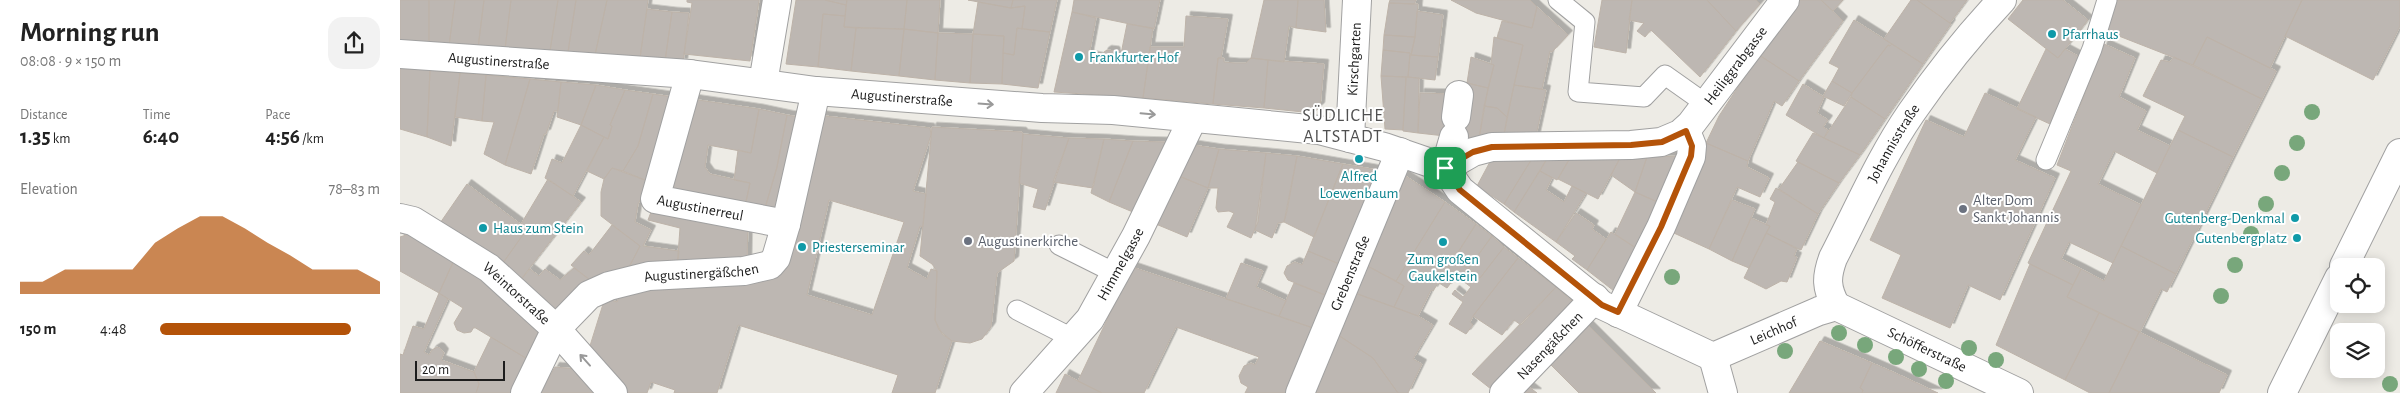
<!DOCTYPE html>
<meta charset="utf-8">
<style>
body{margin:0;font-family:"Alegreya Sans",sans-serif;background:#f2f2f2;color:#222;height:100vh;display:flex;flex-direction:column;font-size:19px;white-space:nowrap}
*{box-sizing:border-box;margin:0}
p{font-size:16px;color:#767676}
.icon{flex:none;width:28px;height:28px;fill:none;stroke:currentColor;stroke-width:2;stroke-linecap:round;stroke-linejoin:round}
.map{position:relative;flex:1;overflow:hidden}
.side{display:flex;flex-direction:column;background:#fff;width:400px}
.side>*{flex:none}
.controls{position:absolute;left:1930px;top:258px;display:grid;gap:10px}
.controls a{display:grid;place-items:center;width:55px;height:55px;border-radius:10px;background:#fff;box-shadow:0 2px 12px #0003;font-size:25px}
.scale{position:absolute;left:15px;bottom:12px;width:90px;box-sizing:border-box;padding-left:5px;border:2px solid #1d1d1d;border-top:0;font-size:14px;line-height:18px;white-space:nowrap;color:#1d1d1d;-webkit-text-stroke:4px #fff;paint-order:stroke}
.pin{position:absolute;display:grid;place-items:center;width:42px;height:42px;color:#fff;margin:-21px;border-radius:10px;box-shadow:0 2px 8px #0006}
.round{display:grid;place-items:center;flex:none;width:52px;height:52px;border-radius:15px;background:#f2f2f2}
.headline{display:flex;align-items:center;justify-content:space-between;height:85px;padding:0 20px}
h1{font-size:28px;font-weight:700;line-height:38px}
.stats{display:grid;grid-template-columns:repeat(3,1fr);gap:8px;height:85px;padding:5px 20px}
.stats div{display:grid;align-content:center}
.stats b{font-size:21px;font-weight:700}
.stats small{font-size:14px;font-weight:400}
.stats p{font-size:14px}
.chart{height:140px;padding:10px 20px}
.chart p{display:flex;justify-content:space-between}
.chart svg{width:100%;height:90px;margin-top:5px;fill:#b45309;opacity:.7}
ul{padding:0 20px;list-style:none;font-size:16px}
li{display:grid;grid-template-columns:80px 60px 1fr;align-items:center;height:38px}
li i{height:12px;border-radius:6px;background:#b45309}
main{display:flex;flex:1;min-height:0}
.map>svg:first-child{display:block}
.building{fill:#bdb7b2;stroke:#bdb3a9;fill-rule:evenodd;filter:url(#shadow)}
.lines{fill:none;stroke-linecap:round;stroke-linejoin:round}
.lane-casing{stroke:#a1a1a1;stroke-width:21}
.street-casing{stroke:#a1a1a1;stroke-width:30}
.lane{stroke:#fff;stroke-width:19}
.street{stroke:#fff;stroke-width:28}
.tree{fill:#78a77b}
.oneway{stroke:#999}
.route-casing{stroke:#fff;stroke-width:10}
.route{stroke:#b45309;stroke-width:6}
.culture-dot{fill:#0f9aa8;stroke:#fff;stroke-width:2}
.worship-dot{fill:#6b7280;stroke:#fff;stroke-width:2}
.labels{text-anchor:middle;stroke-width:4;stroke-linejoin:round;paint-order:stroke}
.culture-label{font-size:15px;fill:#0d838f;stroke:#fff;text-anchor:start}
.street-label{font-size:15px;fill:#1d1d1d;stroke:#fff}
.worship-label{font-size:15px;fill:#5b616d;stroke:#fff;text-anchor:start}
.quarter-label{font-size:18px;letter-spacing:1px;fill:#505050;stroke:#fff}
</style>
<main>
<section class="side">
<div class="headline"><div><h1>Morning run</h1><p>08:08 · 9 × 150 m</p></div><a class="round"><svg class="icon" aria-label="share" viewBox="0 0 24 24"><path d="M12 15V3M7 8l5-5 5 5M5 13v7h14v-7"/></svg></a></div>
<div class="stats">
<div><p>Distance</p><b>1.35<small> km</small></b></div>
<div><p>Time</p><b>6:40</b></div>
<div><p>Pace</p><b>4:56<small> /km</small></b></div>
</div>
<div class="chart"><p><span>Elevation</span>78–83 m</p>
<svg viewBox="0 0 160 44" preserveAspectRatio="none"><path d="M0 44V38L10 38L20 32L30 32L40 32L50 32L60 19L70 12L80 6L90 6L100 12L110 19L120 25L130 32L140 32L150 32L160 38V44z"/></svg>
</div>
<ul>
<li><b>150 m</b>4:48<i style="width:87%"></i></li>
</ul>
</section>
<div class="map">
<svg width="2000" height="393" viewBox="0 0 2000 393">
<defs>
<filter id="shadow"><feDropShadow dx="4.5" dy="-4.5" stdDeviation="0" flood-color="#0004"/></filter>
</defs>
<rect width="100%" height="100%" fill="#edebe5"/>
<path class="building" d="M 0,0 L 29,0 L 29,45 L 0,45 Z
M 29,0 L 55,0 L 49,46 L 29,45 Z
M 55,0 L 84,0 L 78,48 L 49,46 Z
M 84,0 L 111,0 L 105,49 L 78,48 Z
M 111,0 L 158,0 L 150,51 L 105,49 Z
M 158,0 L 176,0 L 168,52 L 150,51 Z
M 176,0 L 207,0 L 195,55 L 168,52 Z
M 207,0 L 248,0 L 240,58 L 195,55 Z
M 287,0 L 359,0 L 350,61 L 284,54 L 292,3 L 287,2 Z
M 396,0 L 425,0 L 446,5 L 445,16 L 423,14 L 418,67 L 386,64 Z
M 425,0 L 447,0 L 446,5 Z
M 447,0 L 507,0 L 504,29 L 444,27 Z
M 507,0 L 540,0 L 538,33 L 504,29 Z
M 568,0 L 613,0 L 611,8 Z
M 613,0 L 657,0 L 650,32 L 622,29 L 625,6 L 611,8 Z
M 674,0 L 760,0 L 754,29 L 672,12 Z
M 864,0 L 898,0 L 896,28 L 889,26 L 884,62 L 851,58 Z
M 898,0 L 924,0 L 926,32 L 896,28 Z
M 990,0 L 1016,0 L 1014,4 L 989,3 Z
M 1051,0 L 1130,0 L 1137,7 L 1132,28 L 1076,13 Z
M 1202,0 L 1232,0 L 1226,53 L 1194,47 Z
M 1232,0 L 1307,0 L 1336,31 L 1300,77 L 1251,30 L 1245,37 L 1237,31 L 1244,23 L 1229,20 Z
M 1307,0 L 1356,0 L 1360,4 L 1336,31 Z
M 1399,0 L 1421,0 L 1443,21 L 1399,81 L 1359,55 Z
M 1421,0 L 1443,0 L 1433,11 Z
M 1511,0 L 1517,0 L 1551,24 L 1523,64 L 1484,39 Z
M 1517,0 L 1567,0 L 1550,23 Z
M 1623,0 L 1663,0 L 1688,20 L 1658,58 L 1608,19 Z
M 1715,0 L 1902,0 L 1870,68 L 1807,37 L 1793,65 L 1706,31 Z
M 1902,0 L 2000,0 L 2000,26 L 1973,80 L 1885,36 Z
M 578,2 L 611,8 L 625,6 L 622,29 L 617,28 L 614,55 L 603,53 L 604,36 L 573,34 Z
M 989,3 L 1018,4 L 1015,37 L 984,35 Z
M 1137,7 L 1168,35 L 1152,52 L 1150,51 L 1142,89 L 1114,85 L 1123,45 L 1097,38 L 1102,21 L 1132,28 Z
M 247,9 L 272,12 L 265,61 L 240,58 Z
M 1017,11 L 1043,15 L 1038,57 L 1011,55 L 1015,37 Z
M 272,12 L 289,13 L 283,63 L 265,61 Z
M 672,12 L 696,18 L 689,55 L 702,58 L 704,52 L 707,50 L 715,51 L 717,58 L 720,59 L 727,24 L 753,28 L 743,98 L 654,92 Z
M 423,14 L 445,16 L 444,27 L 456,28 L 451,71 L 418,67 Z
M 786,16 L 828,19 L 821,58 L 818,58 L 813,104 L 743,98 L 750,47 L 784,47 Z
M 1454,20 L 1492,44 L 1490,46 L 1488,45 L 1452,93 L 1432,81 L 1439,68 L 1429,63 Z
M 456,28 L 504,29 L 499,76 L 451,71 Z
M 617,28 L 650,32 L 638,88 L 602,84 L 603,53 L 614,55 Z
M 504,29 L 538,33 L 535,80 L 499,76 Z
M 538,33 L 573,34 L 570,83 L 535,80 Z
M 573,34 L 604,36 L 602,84 L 570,83 Z
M 984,35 L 1015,37 L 1011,55 L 1010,53 L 983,50 Z
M 1094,37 L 1123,45 L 1107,117 L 1097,108 L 1084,106 L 1094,65 L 1091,64 Z
M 1807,37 L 1876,71 L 1862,99 L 1793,65 Z
M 1492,44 L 1523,64 L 1485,119 L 1451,97 L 1452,93 L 1488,45 L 1490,46 Z
M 1704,44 L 1735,58 L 1719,97 L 1746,111 L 1737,130 L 1770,146 L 1757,173 L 1714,151 L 1698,184 L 1741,205 L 1713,263 L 1669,242 L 1661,259 L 1681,269 L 1673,285 L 1628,263 L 1671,171 L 1657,165 Z
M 1646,49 L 1658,58 L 1665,49 L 1680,57 L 1650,124 L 1617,109 Z
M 983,50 L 1010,53 L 1008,77 L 981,76 Z
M 1010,55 L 1038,57 L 1035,80 L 1008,77 Z
M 1359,55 L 1399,81 L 1382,106 L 1374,101 L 1348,161 L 1306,143 L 1319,116 Z
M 1071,57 L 1094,65 L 1088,88 L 1067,83 Z
M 1774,57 L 1862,99 L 1833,157 L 1778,130 L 1785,116 L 1743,96 L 1761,60 L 1770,62 Z
M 818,58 L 824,58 L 824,62 L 835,63 L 846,63 L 851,58 L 868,60 L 864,108 L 813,104 Z
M 868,60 L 924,64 L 920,107 L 913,113 L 864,108 Z
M 0,67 L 30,70 L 27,137 L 0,129 Z
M 30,70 L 60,73 L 51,146 L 27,137 Z
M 60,73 L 86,75 L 82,121 L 55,117 Z
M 86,75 L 130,79 L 105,165 L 84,154 L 94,122 L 82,121 Z
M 981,76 L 1006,77 L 1003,130 L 985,129 Z
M 1006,77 L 1019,78 L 1018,133 L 1003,131 Z
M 130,79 L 161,82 L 158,111 L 154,111 L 146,134 L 144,134 L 131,174 L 105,165 Z
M 1432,81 L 1452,93 L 1444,106 L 1423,96 Z
M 161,82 L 196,85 L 181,125 L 157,117 Z
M 1067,83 L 1088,88 L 1079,139 L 1058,137 Z
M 1403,84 L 1424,97 L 1417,113 L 1428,120 L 1423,127 L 1428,130 L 1424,138 L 1386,115 Z
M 196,85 L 225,90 L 210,125 L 212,126 L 208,139 L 181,125 Z
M 1114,85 L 1146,90 L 1135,140 L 1103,140 Z
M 225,90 L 253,94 L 238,146 L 223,171 L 212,168 L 204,179 L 187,171 L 204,137 L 208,139 L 212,126 L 210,125 Z
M 1020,93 L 1053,94 L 1054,137 L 1018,133 Z
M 1585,93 L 1636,117 L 1615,160 L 1655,178 L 1600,300 L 1568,285 L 1550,328 L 1482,298 L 1501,255 L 1470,240 L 1526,120 L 1564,137 Z
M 253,94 L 280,98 L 250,182 L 223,171 L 238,146 Z
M 1451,97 L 1485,119 L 1460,155 L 1424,138 Z
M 285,98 L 359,109 L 351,153 L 308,145 L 305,167 L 310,174 L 350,183 L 344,211 L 266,194 Z
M 1084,106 L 1097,108 L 1107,117 L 1103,140 L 1079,139 Z
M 359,109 L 387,115 L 377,167 L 363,215 L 344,211 L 350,183 L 334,180 L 338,150 L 351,153 Z
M 387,115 L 404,118 L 381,219 L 363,215 L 377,167 Z
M 416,115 L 530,128 L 531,135 L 513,191 L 526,194 L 523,227 L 520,226 L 507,268 L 527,279 L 531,269 L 537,271 L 535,320 L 542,334 L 552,341 L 535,393 L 492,393 L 498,375 L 338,325 L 317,393 L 274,393 L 275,390 L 251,382 L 247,393 L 221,393 L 189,349 L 204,301 L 206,298 L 217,302 L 220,294 L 234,288 L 379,274 ZM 429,200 L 504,222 L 472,315 L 407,295 Z
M 181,125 L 204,137 L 173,196 L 145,178 L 152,159 L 162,163 Z
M 532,127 L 622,132 L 623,134 L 614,261 L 597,273 L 591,327 L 582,339 L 570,343 L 552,341 L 539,330 L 535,320 L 537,271 L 532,264 L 520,256 Z
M 1778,130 L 1833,157 L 1776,274 L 1721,246 Z
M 1413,133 L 1460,155 L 1439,183 L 1396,161 Z
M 623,134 L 669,138 L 645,210 L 633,207 L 638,189 L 619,183 Z
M 669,138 L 704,139 L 693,188 L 653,182 Z
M 704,139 L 733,141 L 709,202 L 691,193 Z
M 733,141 L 766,142 L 771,148 L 740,215 L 709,202 Z
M 1306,143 L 1348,161 L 1347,167 L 1369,178 L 1360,197 L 1337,187 L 1309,249 L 1265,229 Z
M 786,144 L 819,149 L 808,188 L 774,174 Z
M 819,149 L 866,153 L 858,222 L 851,238 L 827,227 L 834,213 L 829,211 L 818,212 L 816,208 L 818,188 L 808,188 Z
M 866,153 L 897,156 L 887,211 L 884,222 L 878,223 L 872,238 L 855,230 Z
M 897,156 L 943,164 L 914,237 L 884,222 Z
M 1283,156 L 1262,204 L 1235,192 L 1247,157 Z
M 1133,157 L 1148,157 L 1114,212 L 1104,204 Z
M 1133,157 L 1104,204 L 1077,186 L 1092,158 Z
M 1148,157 L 1170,158 L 1157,180 L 1140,171 Z
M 1247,157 L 1235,192 L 1211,175 L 1220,158 Z
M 1170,158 L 1220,158 L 1198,199 L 1158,179 Z
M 1398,162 L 1439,183 L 1418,214 L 1379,189 Z
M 943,164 L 983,171 L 944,266 L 908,251 Z
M 212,168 L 250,182 L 238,204 L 235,222 L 251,230 L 243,246 L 279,251 L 277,268 L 227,271 L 240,246 L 201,216 L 201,192 L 204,179 Z
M 1140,171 L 1152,178 L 1146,190 L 1164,202 L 1172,186 L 1186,193 L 1156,242 L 1114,212 Z
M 774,174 L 808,188 L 787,237 L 751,222 Z
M 1004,175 L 1045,202 L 996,281 L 962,263 Z
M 148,179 L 181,202 L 118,283 L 98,270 L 127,229 L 121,224 Z
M 67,184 L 127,229 L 98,270 L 38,226 Z
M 1376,188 L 1418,214 L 1401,250 L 1366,233 L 1370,226 L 1366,225 L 1375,202 L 1370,199 Z
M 1235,192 L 1262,204 L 1242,252 L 1215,234 Z
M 1332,200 L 1355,209 L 1332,261 L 1309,249 Z
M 1045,202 L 1076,224 L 1033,291 L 1031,290 L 1018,316 L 994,307 L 1004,286 L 996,281 Z
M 254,204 L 348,221 L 347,264 L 277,268 L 280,228 L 248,220 Z
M 1176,213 L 1194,225 L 1192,229 L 1206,239 L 1187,270 L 1172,259 L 1175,256 L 1156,242 Z
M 1351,218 L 1370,226 L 1349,268 L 1332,261 Z
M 1076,224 L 1092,236 L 1068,269 L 1054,259 Z
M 212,225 L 240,246 L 227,271 L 190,280 L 171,265 L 184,251 L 189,255 Z
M 16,232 L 55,258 L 39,293 L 0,271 L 0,237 Z
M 1211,232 L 1242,252 L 1214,291 L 1187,270 Z
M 1366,233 L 1397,249 L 1394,256 L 1397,257 L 1387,282 L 1381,281 L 1366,289 L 1344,278 Z
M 1092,236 L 1104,247 L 1080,278 L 1068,269 Z
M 1721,246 L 1776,274 L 1767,292 L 1761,289 L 1740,332 L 1667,297 L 1681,269 L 1704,281 Z
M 1104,247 L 1118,258 L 1073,316 L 1070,322 L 1073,325 L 1066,334 L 1049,324 L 1063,302 L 1052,294 L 1055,290 L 1063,297 L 1071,287 L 1056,276 L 1047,288 L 1039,283 L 1054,259 L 1080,278 Z
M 908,251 L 944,266 L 930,297 L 888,280 L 884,273 L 887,266 L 895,262 L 902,265 Z
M 55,258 L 139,325 L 141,330 L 129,360 L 74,327 L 71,332 L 64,333 L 57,330 L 54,323 L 63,308 L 39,293 Z
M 1118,258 L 1156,287 L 1121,325 L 1114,320 L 1102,335 L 1073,316 Z
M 841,263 L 863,271 L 856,287 L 886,301 L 879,316 L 826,299 Z
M 962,263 L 1004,286 L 994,307 L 952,292 Z
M 1630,264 L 1673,285 L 1667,297 L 1699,313 L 1665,380 L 1596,345 Z
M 732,267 L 916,329 L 888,393 L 845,393 L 848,387 L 841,383 L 839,376 L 844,366 L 851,363 L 855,365 L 859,357 L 776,327 L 744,393 L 702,393 L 678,381 Z
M 174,268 L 190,280 L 154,317 L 118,283 L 130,269 L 139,276 L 145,269 L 160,280 Z
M 894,283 L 930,297 L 916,329 L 879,316 Z
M 1156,287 L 1172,301 L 1173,306 L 1096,393 L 1072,374 Z
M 952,292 L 1018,316 L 1033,325 L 1013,359 L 1022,364 L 1008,393 L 998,393 L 973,358 L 935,333 Z
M 39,293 L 48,299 L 24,352 L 29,355 L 32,350 L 37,347 L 40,348 L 44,353 L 41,360 L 74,372 L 79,384 L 76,393 L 0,393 L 0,354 L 3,355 L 13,326 L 24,329 Z
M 1699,313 L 1739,332 L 1709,393 L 1690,393 L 1665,380 Z
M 1185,322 L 1256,393 L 1179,393 L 1147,361 Z
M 1739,332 L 1827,375 L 1819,393 L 1709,393 Z
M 935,333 L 973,358 L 998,393 L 909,393 Z
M 91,337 L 129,360 L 116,393 L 76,393 L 79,384 L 74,372 Z
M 1420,341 L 1472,363 L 1460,388 L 1463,390 L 1462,393 L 1389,393 Z
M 1472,363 L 1493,372 L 1538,393 L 1462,393 L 1463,390 L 1460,388 Z
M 155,367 L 177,369 L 198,393 L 140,393 Z
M 665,374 L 678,381 L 702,393 L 656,393 Z
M 1128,386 L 1137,393 L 1123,393 Z"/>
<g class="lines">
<defs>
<path id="lane" d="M 1158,0 L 1185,22 L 1178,92 L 1244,97 L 1265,75 L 1306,104
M 1646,160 L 1692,49 L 1707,0
M 659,245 L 715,273
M 617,310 L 674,339"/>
<g id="street">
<path id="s1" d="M 0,54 L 290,74 L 416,91 L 642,108 L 713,110 L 919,130 L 984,147 L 1045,168 L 1060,190 L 1202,305 L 1313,357 L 1419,311 L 1436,306"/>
<path id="s2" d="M 290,74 L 255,199 L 386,224"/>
<path d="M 363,83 L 377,0"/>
<path d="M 1056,117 L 1059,95"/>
<path id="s3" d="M 950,138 L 957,0"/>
<path id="s4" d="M 1045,168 L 1073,152 L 1092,147 L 1231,145 L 1261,142 L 1280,134 L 1291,124 L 1385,0"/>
<path d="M 1045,168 L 1054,137"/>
<path id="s5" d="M 0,218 L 13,221 L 89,268 L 156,329 L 213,393"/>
<path d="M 1944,266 L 2000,153"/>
<path id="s6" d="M 1436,306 C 1426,288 1426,277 1433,258 C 1458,210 1480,158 1511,113 C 1538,74 1569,35 1602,0"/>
<path id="s7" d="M 1436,306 L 1619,393"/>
<path d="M 1218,313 L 1261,227 L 1291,157 L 1292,146 L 1286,131"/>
<path d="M 1313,357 L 1323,393"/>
<path id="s8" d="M 125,393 L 156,329 L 189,295 L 209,286 L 249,276 L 344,271 L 370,265 L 376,258 L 386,224 L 416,91"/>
<path id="s9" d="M 624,393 L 690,319 L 736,236 L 793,118"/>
<path id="s10" d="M 900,393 L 1000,152"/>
<path id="s11" d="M 1104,393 L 1195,298"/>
<path d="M 1882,393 L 1939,278"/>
</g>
</defs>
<use href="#lane" class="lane-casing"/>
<use href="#street" class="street-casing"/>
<use href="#lane" class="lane"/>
<use href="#street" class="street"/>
</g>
<g class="tree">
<circle cx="1912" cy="112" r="8"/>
<circle cx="1897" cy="143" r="8"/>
<circle cx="1882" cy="173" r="8"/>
<circle cx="1866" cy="204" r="8"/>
<circle cx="1851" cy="234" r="8"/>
<circle cx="1835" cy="265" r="8"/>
<circle cx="1272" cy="277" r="8"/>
<circle cx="1821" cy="296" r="8"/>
<circle cx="1439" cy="333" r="8"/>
<circle cx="1465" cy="345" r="8"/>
<circle cx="1569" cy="348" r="8"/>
<circle cx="1385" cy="351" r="8"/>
<circle cx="1496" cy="357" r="8"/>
<circle cx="1596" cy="360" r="8"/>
<circle cx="1519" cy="369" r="8"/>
<circle cx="1546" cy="381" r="8"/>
<circle cx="1990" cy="384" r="8"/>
</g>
<defs><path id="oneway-shaft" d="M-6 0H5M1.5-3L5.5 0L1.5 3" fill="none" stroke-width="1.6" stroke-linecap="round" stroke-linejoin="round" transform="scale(1.25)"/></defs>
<g class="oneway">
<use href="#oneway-shaft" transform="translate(586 104) rotate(4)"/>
<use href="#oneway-shaft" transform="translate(748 114) rotate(5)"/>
<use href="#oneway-shaft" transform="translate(185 360) rotate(-132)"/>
</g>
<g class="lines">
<defs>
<path id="route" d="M 1286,131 L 1292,146 L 1291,156 L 1261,227 L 1218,312 L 1202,305 L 1060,190 L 1045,168 L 1073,152 L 1092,147 L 1231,145 L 1262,142 Z"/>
</defs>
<use href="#route" class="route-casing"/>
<use href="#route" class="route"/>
</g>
<g class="culture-dot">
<circle cx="1652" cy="34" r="5"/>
<circle cx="679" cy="57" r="5"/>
<circle cx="959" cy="159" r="5"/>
<circle cx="1895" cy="218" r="5"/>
<circle cx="83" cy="228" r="5"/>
<circle cx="1897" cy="238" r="5"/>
<circle cx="1043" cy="242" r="5"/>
<circle cx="402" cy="247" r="5"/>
</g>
<g class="worship-dot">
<circle cx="1563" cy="209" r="5"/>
<circle cx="568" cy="241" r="5"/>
</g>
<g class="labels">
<g class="culture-label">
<text x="1662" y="39">Pfarrhaus</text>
<text x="689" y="62">Frankfurter Hof</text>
<text x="959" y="181" text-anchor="middle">Alfred<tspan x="959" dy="17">Loewenbaum</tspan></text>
<text x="1885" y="223" text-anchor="end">Gutenberg-Denkmal</text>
<text x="93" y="233">Haus zum Stein</text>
<text x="1887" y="243" text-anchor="end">Gutenbergplatz</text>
<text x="412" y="252">Priesterseminar</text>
<text x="1043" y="264" text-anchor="middle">Zum großen<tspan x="1043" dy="17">Gaukelstein</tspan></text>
</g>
<g class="street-label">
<text dy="5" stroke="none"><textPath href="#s3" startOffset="79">Kirschgarten</textPath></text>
<text dy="5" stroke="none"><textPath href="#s1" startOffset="99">Augustinerstraße</textPath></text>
<text dy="5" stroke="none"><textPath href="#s4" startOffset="330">Heiliggrabgasse</textPath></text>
<text dy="5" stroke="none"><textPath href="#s1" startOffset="504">Augustinerstraße</textPath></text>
<text dy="5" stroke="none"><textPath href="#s6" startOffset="180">Johannisstraße</textPath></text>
<text dy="5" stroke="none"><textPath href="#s2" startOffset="176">Augustinerreul</textPath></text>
<text dy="5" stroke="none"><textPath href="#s9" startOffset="162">Himmelgasse</textPath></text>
<text dy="5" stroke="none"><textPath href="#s8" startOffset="234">Augustinergäßchen</textPath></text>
<text dy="5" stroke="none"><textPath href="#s10" startOffset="130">Grebenstraße</textPath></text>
<text dy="5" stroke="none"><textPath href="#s5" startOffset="140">Weintorstraße</textPath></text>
<text dy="5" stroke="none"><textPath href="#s1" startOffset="1452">Leichhof</textPath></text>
<text dy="5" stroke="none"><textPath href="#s11" startOffset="66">Nasengäßchen</textPath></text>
<text dy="5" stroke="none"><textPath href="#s7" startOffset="101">Schöfferstraße</textPath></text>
</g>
<g class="worship-label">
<text x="1573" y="205">Alter Dom<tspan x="1573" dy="17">Sankt Johannis</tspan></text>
<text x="578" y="246">Augustinerkirche</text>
</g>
<g class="quarter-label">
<text x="943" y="121">SÜDLICHE<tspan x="943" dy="21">ALTSTADT</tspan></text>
</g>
</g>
</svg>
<div class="controls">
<a><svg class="icon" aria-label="locate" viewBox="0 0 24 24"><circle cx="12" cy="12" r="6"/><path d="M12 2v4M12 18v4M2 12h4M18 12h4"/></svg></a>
<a><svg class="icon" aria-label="layers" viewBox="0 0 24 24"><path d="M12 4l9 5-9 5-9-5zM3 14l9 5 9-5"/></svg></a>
</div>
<div class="scale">20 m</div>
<div class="pin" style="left:1045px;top:168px;background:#1e9e55"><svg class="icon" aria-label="arrive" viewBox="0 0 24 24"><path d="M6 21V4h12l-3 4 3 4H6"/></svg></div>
</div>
</main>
